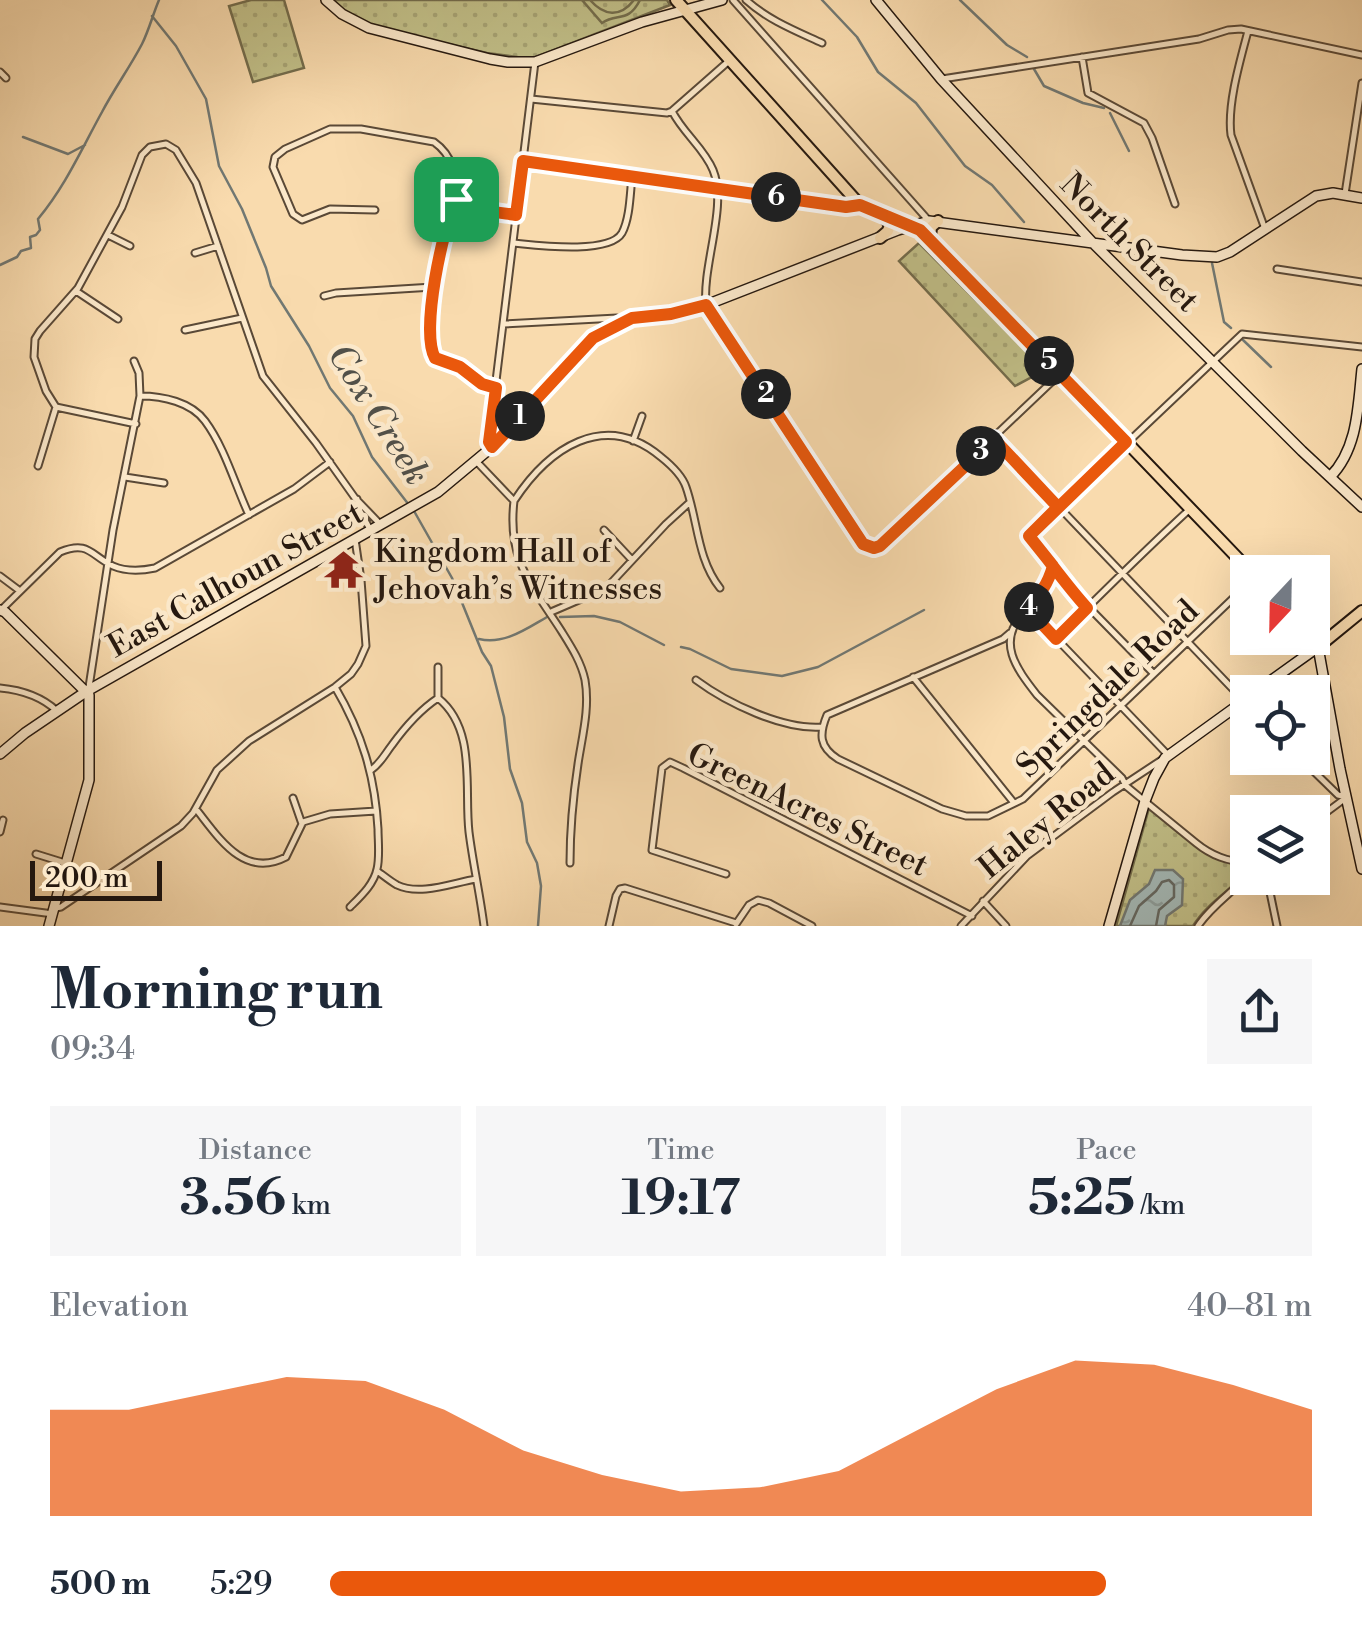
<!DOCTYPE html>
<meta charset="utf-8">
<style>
body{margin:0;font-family:"Libre Bodoni",serif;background:#f6f6f7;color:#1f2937;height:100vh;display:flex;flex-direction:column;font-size:38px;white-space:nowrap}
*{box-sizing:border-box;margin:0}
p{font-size:32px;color:#747a83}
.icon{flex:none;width:55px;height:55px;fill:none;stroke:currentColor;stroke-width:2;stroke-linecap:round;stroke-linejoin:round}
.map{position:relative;height:926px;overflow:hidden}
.drawer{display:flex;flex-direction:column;background:#fff;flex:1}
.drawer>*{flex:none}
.needle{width:65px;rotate:202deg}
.controls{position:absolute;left:1230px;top:555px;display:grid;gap:20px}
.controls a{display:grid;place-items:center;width:100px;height:100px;border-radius:0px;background:#fff;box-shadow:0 10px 40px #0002;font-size:50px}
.scale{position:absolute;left:30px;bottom:25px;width:132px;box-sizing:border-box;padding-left:10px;border:5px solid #25180f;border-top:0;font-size:28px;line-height:35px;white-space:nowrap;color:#25180f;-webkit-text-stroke:8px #fbe8ca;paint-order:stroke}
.pin{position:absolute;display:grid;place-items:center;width:85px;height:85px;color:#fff;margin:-42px;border-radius:20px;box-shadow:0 5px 15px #0006}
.km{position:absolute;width:50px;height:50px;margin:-25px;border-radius:50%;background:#222;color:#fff;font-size:28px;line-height:50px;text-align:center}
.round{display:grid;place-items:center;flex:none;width:105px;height:105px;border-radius:0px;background:#f6f6f7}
.headline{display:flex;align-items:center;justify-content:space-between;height:170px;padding:0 50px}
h1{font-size:55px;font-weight:800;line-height:75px}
.figures{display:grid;grid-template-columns:repeat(3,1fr);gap:15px;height:170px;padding:10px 50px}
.figures div{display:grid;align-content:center;border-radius:0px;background:#f6f6f7;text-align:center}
.figures b{font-size:50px;font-weight:800}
.figures small{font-size:28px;font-weight:400}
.figures p{font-size:28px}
.chart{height:280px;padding:20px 50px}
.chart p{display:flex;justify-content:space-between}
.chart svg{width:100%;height:180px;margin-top:10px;fill:#ea580c;opacity:.7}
ul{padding:0 50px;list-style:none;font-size:32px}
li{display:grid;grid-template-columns:160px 120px 1fr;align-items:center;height:75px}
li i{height:25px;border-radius:12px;background:#ea580c}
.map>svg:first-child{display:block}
.park{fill:url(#park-dots);stroke:#736c4c;stroke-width:2.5}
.pitch{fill:#c1bf88;stroke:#736c4c;stroke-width:2.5}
.water{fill:url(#water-ripples);stroke:#717873;stroke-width:2.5}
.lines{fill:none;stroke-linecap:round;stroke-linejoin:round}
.shore{stroke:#646862;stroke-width:2.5}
.stream{stroke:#717873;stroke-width:2.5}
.street-casing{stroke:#5a4937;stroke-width:9}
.secondary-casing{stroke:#25180f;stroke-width:12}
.primary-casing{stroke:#25180f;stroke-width:14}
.street{stroke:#fbe8ca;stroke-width:5}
.secondary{stroke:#fbe8ca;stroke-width:9}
.primary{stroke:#f9dbae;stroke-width:10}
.route-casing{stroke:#fff;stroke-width:20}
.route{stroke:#ea580c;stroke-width:12}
.labels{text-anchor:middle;stroke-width:9;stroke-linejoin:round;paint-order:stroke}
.street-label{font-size:32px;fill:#25180f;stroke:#fbe8ca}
.poi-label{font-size:32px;fill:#25180f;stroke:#fbe8ca;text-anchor:start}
.water-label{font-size:35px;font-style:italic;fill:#515049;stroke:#fbe8ca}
</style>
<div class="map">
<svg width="1362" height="926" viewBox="0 0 1362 926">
<defs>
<pattern id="park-dots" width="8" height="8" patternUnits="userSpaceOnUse" patternTransform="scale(2.5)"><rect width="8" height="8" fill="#c1bf88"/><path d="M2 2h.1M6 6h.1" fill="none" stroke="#a6a374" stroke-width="1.8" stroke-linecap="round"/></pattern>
<pattern id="water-ripples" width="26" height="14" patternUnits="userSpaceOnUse" patternTransform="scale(2.5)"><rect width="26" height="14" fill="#a3b8b6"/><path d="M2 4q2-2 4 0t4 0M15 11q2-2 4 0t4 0" fill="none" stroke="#8c9d9b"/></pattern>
</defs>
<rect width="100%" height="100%" fill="#f9dbae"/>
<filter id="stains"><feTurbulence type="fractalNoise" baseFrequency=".002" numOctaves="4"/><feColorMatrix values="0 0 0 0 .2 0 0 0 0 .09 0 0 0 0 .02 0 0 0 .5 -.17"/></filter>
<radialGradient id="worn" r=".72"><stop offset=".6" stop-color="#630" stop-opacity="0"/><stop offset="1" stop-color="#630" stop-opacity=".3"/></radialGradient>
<path class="park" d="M 251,0 L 284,0 L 304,68 L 253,82 L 229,6 Z
M 333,0 L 667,0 L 670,5 L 531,59 L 487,53 L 387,30 L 350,17 Z
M 919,243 L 1045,370 L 1015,386 L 899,261 Z
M 1149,808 C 1179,832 1207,862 1247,865 L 1247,872 C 1231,890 1206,904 1193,926 L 1116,926 Z"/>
<path class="pitch" d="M 582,0 L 590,0 C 604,16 620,18 634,0 L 640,0 C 628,24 617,12 602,23 Z"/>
<path class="water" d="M 1155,870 L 1173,870 L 1183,879 L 1182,905 L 1167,916 L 1165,926 L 1120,926 L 1130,900 L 1149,884 Z"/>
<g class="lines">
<path class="shore" d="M 1130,926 L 1139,906 L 1156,891 L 1162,882 L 1169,880 L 1174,885 L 1174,897 L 1159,910 L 1156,926"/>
<path class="stream" d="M 822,0 L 857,37 L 878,72 L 916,103 L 965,166 L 992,185 L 1024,222
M 960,0 L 1007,45 L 1027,57
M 152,16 L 176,46 L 206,99 L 219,166 L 242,209 L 266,268 L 271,286 L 309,346 L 330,388 L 353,416 L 372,457 L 409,505
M 1034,69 L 1044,86 L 1083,103 L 1104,108
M 1110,113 L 1129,151
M 23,137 L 68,154 L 85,145
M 1212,263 L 1224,322 L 1231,328
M 0,265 L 17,257 L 21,251 L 31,248 L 30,237 L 36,235 L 40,230 L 38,219 C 66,185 81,150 102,112 C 114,89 130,67 142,44 C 149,30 153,14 159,0
M 1243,340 L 1271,367
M 414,511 L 452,578 L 482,652 L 491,666 L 504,717 L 510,769 L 522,803 L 527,842 L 537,863 L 541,886 L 538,926
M 560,617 L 594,616 L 620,622 L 664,645
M 479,639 C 504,645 526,629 547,617
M 681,647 L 690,649 L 731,669 L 782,676 L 818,667 L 924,610"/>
<defs>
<path id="street" d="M 733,0 L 929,221
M 746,0 C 768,20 796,31 822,43
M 1248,31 C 1240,61 1227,105 1231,135 L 1265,229
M 1082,57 L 1088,93 L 1144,123 L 1152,138 L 1175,204
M 0,72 L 6,78
M 942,79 L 1199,39 L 1228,30 L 1241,29 L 1362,55
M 531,99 L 667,113 L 672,111
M 672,111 C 683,133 704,148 713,170 C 728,206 702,265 706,305 L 863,544 L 875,548 L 880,545 L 1060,374
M 672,111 L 730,60
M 523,161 L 846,207 L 860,205
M 1345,194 L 1362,83
M 456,199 C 440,236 424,316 432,355 C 441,361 448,361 457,365 C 471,372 480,385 496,388
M 375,210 L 330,209 L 302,220 L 293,214 L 273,167 L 275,157 L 285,149 L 330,129 L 361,129 L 434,142 C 454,156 456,176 456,199 C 474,211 496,212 516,215
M 108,235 L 130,246
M 513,243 C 535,245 609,255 622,233 C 630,218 630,194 632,177
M 195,253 L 218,246
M 1277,269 L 1362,282
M 76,291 L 118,319
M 324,296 L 336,293 L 433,287
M 503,324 L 617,318 L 623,321
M 185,330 L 242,318
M 140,396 C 163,396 191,402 205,421 C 225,448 235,485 249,515
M 136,424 L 56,407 L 46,391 L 34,357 L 35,339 L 40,331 L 78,288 L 122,207 L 142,155 L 150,147 L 166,144 L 176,150 L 196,183 L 263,376 L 316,443 L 355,498 L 380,524
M 994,439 L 1248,705
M 633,441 L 642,416
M 491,445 L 489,442 L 490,430 L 535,62
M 476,461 L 514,501 C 507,561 532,585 562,632 C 572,648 581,662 585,680 C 590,708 582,737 578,764 C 573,797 570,829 570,863
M 38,466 L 56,407
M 125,477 L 164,483
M 357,499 L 357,506 L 371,531
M 514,501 C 548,449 604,409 661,457 C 671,465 682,475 686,487 C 698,521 697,559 720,588
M 604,530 L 632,560
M 1053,566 C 1048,587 1038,597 1024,612 C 996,642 1016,668 1037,695 L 1122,778 L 1126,786 L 1196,843 C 1212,856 1227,861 1248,863
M 0,576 L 20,591
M 1027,608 L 1167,754
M 1,610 L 60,552 C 89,540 91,556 113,566 C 127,572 141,571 155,568 L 294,489 L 330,462
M 551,612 L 602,590 L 611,583 L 666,524 L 689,503
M 1010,633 L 1003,639 L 827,715 C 819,734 819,747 838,759 L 942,809 L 966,816 L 988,816 L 1023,799 L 1248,584
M 1056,639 C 1100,595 1144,551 1190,509
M 1153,673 L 1064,582 L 1029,536 L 1242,334 L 1362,347
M 913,677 L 1014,803
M 696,680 C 727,703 783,730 822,727
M 89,687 L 113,530 L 140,396 L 139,373 L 134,361
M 335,687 C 362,733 375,776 378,829 C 378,841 380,857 377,869 C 374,884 361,896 350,907
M 0,688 C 21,690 41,696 57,711
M 438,698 C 477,729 464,789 469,832 C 473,864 480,894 484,926
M 1300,758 L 1338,795 L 1347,797 L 1312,823
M 371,770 C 381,763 385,754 392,745 C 405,727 420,710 438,698 L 438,667
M 293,798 L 302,824
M 196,809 C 219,838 244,879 286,857 L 303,822 L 330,814 L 376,811
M 0,832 L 3,820
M 36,854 L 65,863
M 377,871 C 383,875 390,881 397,885 C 420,896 452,883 476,879
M 726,874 L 652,850 L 662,768 L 670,762 L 683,768 L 972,916
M 1267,878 L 1277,926
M 983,901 L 1006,926
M 0,907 L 53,914
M 56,908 L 61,907 L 181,826 L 193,813 L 217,770 L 249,741 L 335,687 L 351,674 L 358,664 L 366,646 L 361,580 L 355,539
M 736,924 L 749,905 L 758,900 L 769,903 L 812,926
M 609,926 L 616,896 L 620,889 L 625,888 L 736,923
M 961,926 L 1027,856 L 1113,792 L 1163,759
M 1198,926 C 1211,906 1232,893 1248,875"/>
<path id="secondary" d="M 326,0 L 342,14 L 369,28 L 490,59 L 508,62 L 535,62 L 642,22 L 722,0
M 876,0 L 941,79 L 1092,242 L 1302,451 L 1362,507
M 1330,477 C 1358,449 1358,406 1362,369
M 0,610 L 5,612 L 89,695 L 89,780 L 49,926
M 1255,692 L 1318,647 L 1340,769 L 1362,869
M 0,754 L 25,733 L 87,691 L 438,492 L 492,447 L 593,338 L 632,318 L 671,315 L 706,305 L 898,230 L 929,221 L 1182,255 L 1217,257 L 1230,252 L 1316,196 L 1333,193 L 1362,198
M 1109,926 L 1145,801 L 1154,778 L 1165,758 L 1248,698"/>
<path id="primary" d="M 676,0 L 860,205 L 921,230 L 931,238 L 1251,572
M 880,238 L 888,231 L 890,224 L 882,215
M 930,238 L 931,227 L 938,221
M 1311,638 L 1318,647 L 1362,611"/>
</defs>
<use href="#street" class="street-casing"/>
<use href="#secondary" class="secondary-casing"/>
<use href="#primary" class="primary-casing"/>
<use href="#street" class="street"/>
<use href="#secondary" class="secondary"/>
<use href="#primary" class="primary"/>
</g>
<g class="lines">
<defs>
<path id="route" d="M 456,199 C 443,228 420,331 435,358 L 460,367 L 482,384 L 496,388 L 489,442 L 492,447 L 593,338 L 632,318 L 671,314 L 706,305 L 863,544 L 874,548 L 880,546 L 994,439 L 1058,507 L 1029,536 C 1049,560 1066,585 1087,608 L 1056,639 L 1027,608 C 1040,595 1048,584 1053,566 L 1029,536 L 1126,442 L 920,230 L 860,205 L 846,207 L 523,161 L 516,215 C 496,212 474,211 456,199"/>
</defs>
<use href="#route" class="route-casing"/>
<use href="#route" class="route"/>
</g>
<defs>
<symbol id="temple-bare" viewBox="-9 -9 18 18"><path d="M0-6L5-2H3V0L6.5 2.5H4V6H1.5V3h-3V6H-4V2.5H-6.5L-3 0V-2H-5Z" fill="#8f2418" stroke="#fbe8ca" stroke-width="2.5" paint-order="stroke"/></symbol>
</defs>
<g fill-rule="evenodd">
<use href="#temple-bare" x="316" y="542" width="55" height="55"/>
</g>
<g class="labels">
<g class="street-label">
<text transform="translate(1130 242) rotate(45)" y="11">North Street</text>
<text transform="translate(235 579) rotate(-29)" y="11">East Calhoun Street</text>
<text transform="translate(1107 688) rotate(-44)" y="11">Springdale Road</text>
<text transform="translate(808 809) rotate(26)" y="11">GreenAcres Street</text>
<text transform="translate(1046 820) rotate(-39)" y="11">Haley Road</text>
</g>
<g class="poi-label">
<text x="374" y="562">Kingdom Hall of<tspan x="374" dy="37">Jehovah’s Witnesses</tspan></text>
</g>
<g class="water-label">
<text transform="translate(379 414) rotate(58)" y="12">Cox Creek</text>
</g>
</g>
<rect width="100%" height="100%" filter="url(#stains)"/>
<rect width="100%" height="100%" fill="url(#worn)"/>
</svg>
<div class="controls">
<a><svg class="needle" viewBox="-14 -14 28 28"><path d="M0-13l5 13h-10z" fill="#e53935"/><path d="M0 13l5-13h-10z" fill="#747a83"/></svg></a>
<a><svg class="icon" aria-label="locate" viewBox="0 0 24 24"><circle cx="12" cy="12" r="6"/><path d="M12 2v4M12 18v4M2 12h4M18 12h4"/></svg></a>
<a><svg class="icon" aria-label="layers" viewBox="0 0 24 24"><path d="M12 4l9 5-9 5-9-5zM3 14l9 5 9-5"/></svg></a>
</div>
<div class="scale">200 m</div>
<div class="pin" style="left:456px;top:199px;background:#1e9e55"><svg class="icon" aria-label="arrive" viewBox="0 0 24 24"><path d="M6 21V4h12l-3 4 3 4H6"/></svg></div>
<b class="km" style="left:520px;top:416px">1</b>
<b class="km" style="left:766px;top:394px">2</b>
<b class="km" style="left:981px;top:451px">3</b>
<b class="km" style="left:1029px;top:607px">4</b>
<b class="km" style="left:1049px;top:361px">5</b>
<b class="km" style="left:776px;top:197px">6</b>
</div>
<section class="drawer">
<div class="headline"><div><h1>Morning run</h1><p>09:34</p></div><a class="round"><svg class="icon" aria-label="share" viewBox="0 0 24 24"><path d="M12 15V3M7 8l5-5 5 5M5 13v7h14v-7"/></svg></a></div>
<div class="figures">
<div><p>Distance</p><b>3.56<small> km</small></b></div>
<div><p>Time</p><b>19:17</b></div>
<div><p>Pace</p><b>5:25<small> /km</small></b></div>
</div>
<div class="chart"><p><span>Elevation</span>40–81 m</p>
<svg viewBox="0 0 160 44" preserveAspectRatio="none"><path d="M0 44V18L10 18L20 14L30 10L40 11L50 18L60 28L70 34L80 38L90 37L100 33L110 23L120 13L130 6L140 7L150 12L160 18V44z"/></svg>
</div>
<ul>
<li><b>500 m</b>5:29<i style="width:79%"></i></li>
</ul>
</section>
